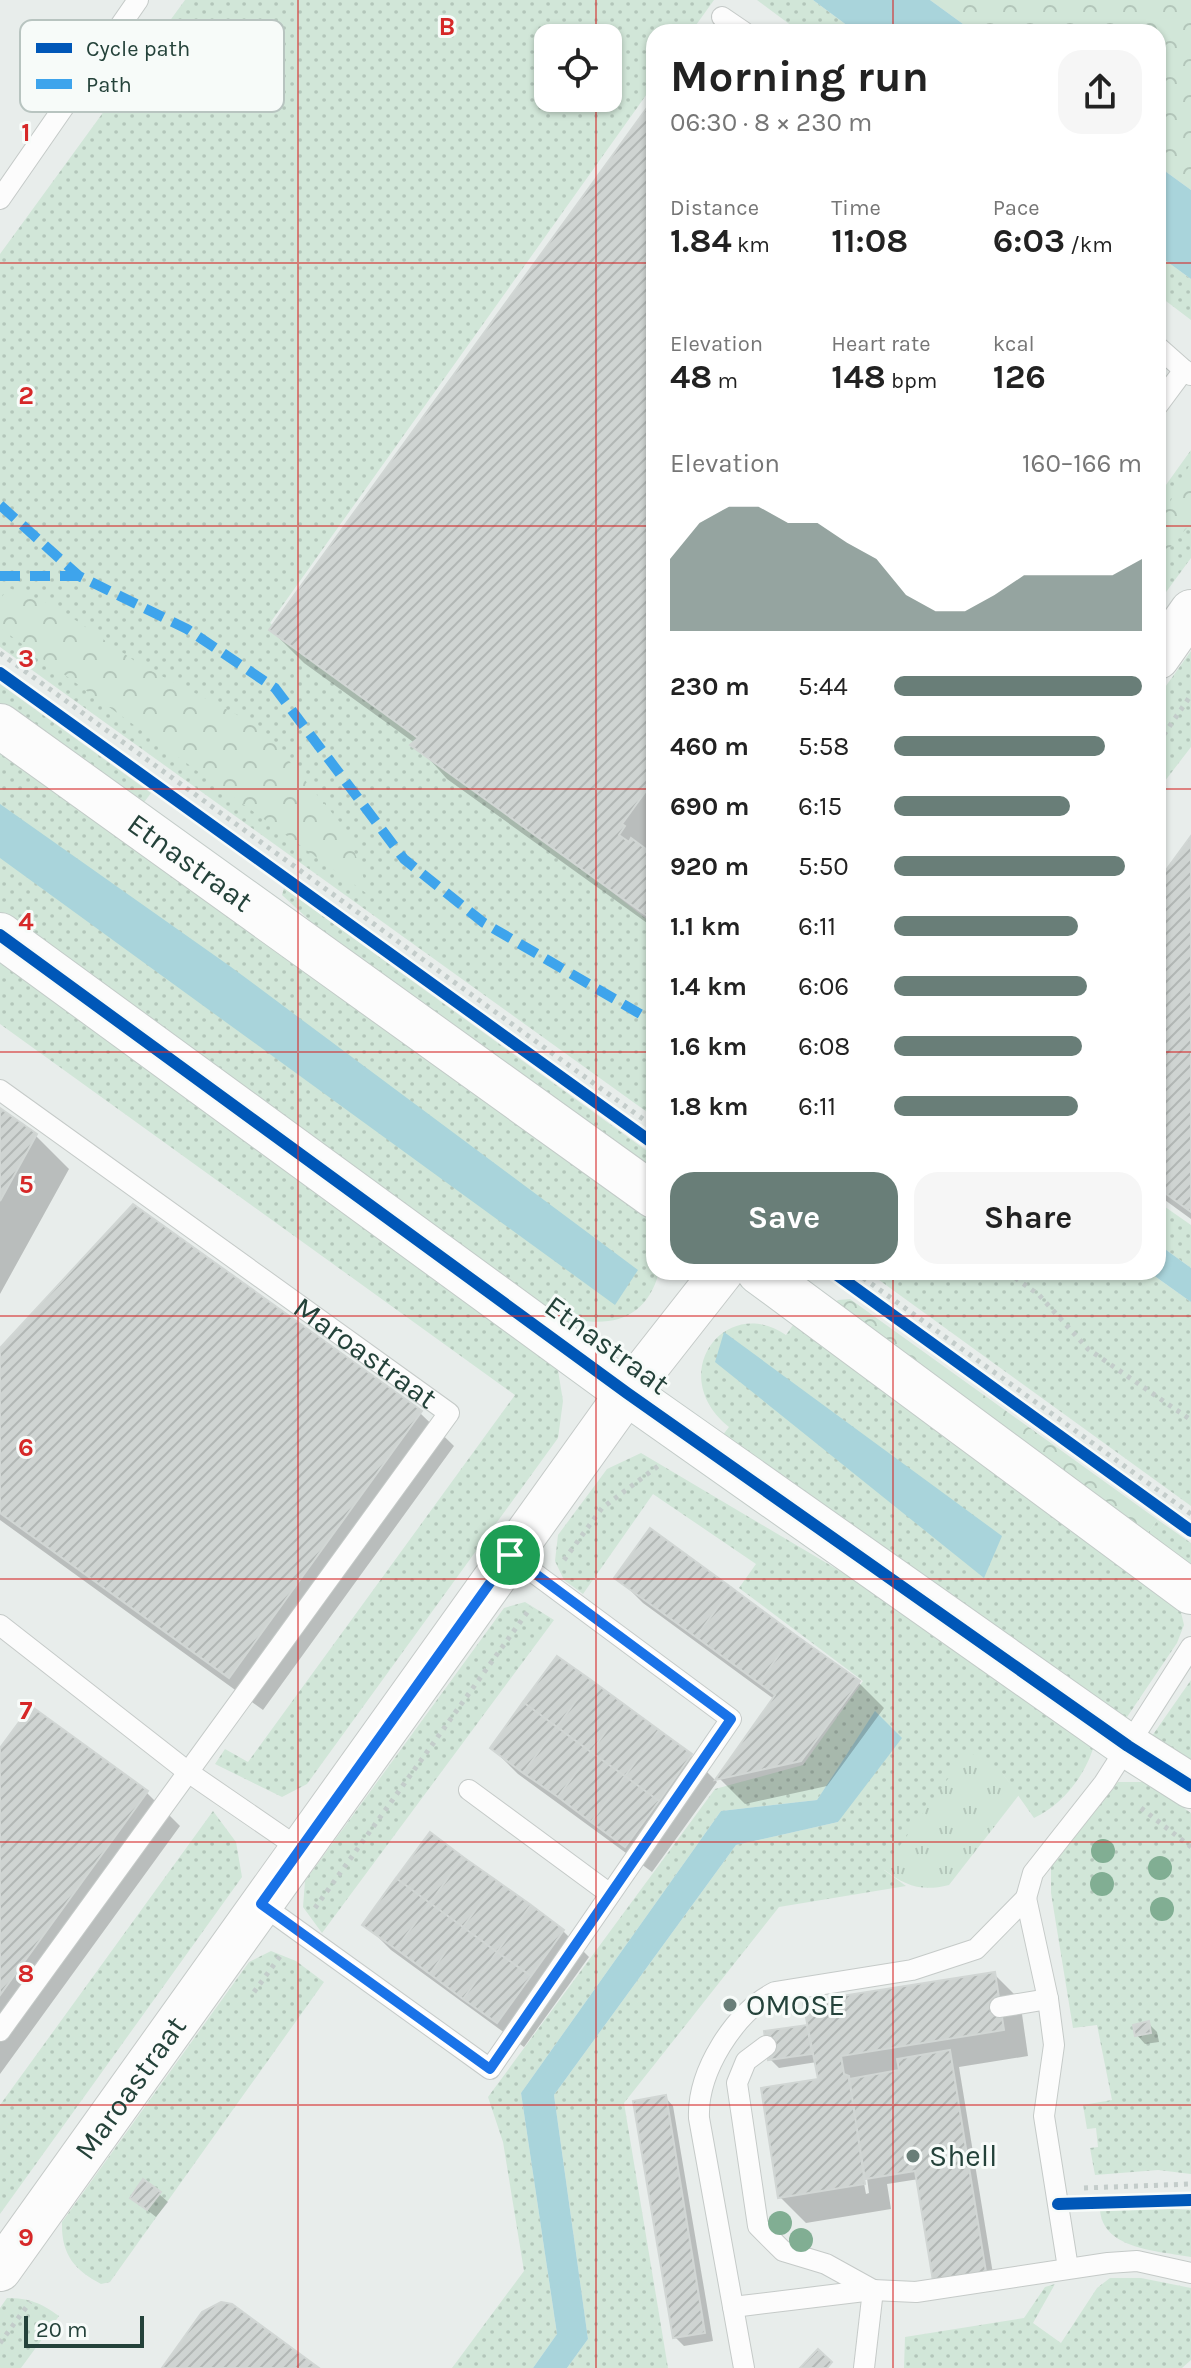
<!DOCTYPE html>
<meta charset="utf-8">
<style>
body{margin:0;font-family:Karla,sans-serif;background:#f6f6f6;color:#222;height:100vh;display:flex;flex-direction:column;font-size:30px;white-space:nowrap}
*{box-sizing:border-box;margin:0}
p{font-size:26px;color:#767676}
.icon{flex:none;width:44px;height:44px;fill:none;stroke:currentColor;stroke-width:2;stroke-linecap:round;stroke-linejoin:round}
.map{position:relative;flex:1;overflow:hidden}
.side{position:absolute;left:646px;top:24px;width:520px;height:1256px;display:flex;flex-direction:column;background:#fff;border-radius:24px;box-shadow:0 2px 6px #0004}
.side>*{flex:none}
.tools{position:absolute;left:534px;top:24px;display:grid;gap:16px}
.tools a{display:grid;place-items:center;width:88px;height:88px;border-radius:16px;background:#fff;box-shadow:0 2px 6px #0004;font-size:40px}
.scale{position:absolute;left:24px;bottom:20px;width:120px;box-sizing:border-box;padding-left:8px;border:4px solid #24423a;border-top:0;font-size:22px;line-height:28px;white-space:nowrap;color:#24423a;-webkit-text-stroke:6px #f7fbf9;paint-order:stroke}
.pin{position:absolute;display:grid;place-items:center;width:68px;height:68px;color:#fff;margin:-34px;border:4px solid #fff;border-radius:50%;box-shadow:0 2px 8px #0007}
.round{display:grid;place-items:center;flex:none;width:84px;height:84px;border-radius:24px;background:#f6f6f6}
.overview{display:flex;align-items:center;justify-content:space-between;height:136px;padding:0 24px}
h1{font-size:44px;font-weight:700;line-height:60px}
.figures{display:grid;grid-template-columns:repeat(3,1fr);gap:12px;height:136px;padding:8px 24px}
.figures div{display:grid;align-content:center}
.figures b{font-size:34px;font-weight:700}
.figures small{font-size:22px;font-weight:400}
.figures p{font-size:22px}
.chart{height:224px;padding:16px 24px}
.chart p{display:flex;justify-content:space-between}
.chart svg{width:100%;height:144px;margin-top:8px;fill:#697e78;opacity:.7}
.button{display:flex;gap:16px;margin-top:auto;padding:16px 24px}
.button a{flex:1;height:92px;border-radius:24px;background:#697e78;color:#fff;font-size:32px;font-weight:700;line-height:92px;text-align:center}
.button a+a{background:#f6f6f6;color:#222}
ul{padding:0 24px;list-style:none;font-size:26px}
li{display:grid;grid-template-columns:128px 96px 1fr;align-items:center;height:60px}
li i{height:20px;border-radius:10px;background:#697e78}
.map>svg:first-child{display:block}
.grass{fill:url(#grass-dots);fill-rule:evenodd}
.forest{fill:url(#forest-crowns)}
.park{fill:url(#park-tufts)}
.water{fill:#a9d4db}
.shadow{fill:#0003;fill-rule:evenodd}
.building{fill:url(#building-hatch);stroke:#d1d6d4;stroke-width:2}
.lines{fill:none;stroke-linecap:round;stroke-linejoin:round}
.lane-casing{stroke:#c5cac8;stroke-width:22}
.street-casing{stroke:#c5cac8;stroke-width:44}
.secondary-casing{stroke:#c3cbc8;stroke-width:46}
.path{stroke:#c3ccca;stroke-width:5;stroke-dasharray:4 6;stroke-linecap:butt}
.lane{stroke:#fcfcfc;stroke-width:20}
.street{stroke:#fcfcfc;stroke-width:42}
.secondary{stroke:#fcfcfc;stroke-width:44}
.quiet{stroke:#3ea4ec;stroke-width:10;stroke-dasharray:20 10;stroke-linecap:butt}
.cycleway-casing{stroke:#f7fbf9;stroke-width:17}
.cycleway{stroke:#0057b8;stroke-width:12}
.tree{fill:#81ae93}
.route-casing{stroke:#fff;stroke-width:16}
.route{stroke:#1a73e8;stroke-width:10}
.grid{fill:none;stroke:#d62828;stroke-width:2;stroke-opacity:0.55}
.poi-dot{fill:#697e78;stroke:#f7fbf9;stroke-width:3}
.labels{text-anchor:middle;stroke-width:6;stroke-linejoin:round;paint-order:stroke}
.street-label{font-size:30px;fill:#24423a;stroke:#f7fbf9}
.poi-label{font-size:30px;fill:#24423a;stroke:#f7fbf9;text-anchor:start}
.key{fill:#f7fbf9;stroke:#b8c4c0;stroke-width:2}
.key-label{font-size:22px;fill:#24423a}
.grid-label{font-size:26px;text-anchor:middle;font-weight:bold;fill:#d62828;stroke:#f7fbf9;stroke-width:6;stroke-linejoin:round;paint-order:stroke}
</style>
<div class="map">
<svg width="1191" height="2368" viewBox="0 0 1191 2368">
<defs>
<pattern id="grass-dots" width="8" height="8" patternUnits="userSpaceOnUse" patternTransform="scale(2)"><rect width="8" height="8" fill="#d1e6d8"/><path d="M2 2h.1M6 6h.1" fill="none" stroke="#b3c6ba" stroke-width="1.8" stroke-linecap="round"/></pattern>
<pattern id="forest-crowns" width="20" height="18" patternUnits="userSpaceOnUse" patternTransform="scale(2)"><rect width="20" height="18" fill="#d1e6d8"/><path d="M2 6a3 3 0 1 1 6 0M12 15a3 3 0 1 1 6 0" fill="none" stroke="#b3c6ba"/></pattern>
<pattern id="park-tufts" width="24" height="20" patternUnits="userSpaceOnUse" patternTransform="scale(2)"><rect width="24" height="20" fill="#d1e6d8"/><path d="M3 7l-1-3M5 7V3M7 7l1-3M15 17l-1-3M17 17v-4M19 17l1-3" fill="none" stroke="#b3c6ba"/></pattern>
<pattern id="building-hatch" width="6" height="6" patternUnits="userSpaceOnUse" patternTransform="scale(2)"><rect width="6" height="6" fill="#cfd4d2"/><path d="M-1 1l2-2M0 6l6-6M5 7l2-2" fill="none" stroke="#b2b7b5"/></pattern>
</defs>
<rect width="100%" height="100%" fill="#e8edeb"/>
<path class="grass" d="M 185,0 L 714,0 L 691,32 L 654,32 L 654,84 L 270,623 L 654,925 L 654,1117 L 0,647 L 0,254 ZM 548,38 L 608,38 L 608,98 L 548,98 Z
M 757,0 L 813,0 L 856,32 L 800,32 Z
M 1158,255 L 1191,279 L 1191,320 L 1158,295 Z
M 1191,450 L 1191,558 L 1158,603 L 1158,496 Z
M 1191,651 L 1191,747 L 1158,790 L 1158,697 Z
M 0,684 L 151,793 L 139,809 L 0,708 Z
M 0,744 L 654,1218 L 649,1228 L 654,1236 L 654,1272 L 659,1272 C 648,1314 618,1327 578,1320 L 572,1328 L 0,918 Z
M 284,888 L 654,1156 L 654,1180 L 371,977 L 282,895 Z
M 0,952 L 555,1352 L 563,1401 L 558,1438 L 307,1784 L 282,1797 L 215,1764 L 225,1749 L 248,1762 L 515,1395 L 0,1024 Z
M 1158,1202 L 1191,1225 L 1191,1268 L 1158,1244 Z
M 868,1272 L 1149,1272 L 1191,1302 L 1191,1506 Z
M 798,1318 L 1178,1600 L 1184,1625 L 1177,1643 L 1125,1720 L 722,1436 L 729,1427 C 664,1375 725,1293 786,1335 Z
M 641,1453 L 953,1638 L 1095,1742 C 1087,1773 1064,1804 1034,1818 L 1003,1774 L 884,1870 L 906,1886 L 779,1907 L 624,2103 L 668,2368 L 567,2368 L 588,2339 L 554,2095 L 736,1845 L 838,1822 L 875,1712 L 817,1800 L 721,1811 L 521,2093 L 557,2334 L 533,2368 L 452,2368 L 524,2271 L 503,2142 L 488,2097 L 715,1789 L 803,1765 L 863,1681 L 739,1588 L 756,1564 L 653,1494 L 583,1594 L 564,1580 L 555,1561 L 558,1535 L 607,1469 Z
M 1158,1520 L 1191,1543 L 1191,1567 L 1146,1535 Z
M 525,1602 L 554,1620 L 322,1933 L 303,1907 L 305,1881 L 504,1608 Z
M 1191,1680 L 1191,1765 L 1152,1736 Z
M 1118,1782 L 1146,1782 L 1191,1813 L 1191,2174 L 1158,2170 L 1095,2175 L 1090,2148 L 1098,2147 L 1096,2128 L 1087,2129 L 1083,2105 L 1112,2100 L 1097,2025 L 1073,2028 L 1051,1893 L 1051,1865 Z
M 213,1811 L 236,1842 L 242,1877 L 0,2214 L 0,2105 Z
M 271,1951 L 296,1961 L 324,1982 L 110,2282 L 101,2284 C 74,2270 61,2254 62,2222 L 249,1962 Z
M 1135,2207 L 1191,2210 L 1191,2257 C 1160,2251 1103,2250 1100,2210 Z
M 1110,2278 L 1141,2278 L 1191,2288 L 1191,2360 L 1182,2368 L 904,2368 L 905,2337 L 1024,2318 L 1045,2287 L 1055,2284 L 1033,2323 L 1061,2343 L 1097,2288 Z
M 7,2298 C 29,2298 41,2303 59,2316 L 21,2368 L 0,2368 L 0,2308 Z"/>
<path class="forest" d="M 930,0 L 1191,0 L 1191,190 L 1158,166 L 1158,32 L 974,32 Z
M 1191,462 L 1191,523 L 1158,561 L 1158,525 Z
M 9,588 L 55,606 L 142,666 L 261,727 L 347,831 L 370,896 L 0,628 L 0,599 Z
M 850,1299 L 1158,1520 L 1146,1535 L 830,1307 L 838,1300 Z"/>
<path class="park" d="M 968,1751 L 1003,1774 L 1019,1795 L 949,1885 C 921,1892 906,1886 883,1869 Z"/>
<path class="water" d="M 813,0 L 930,0 L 974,32 L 856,32 Z
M 1158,166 L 1191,190 L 1191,279 L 1158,255 Z
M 0,804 L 231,967 L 638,1270 L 615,1305 L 0,858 Z
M 1158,1244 L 1191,1268 L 1191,1302 L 1149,1272 L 1158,1272 Z
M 724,1332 L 1002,1536 L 984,1578 L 715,1362 Z
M 875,1711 L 902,1738 L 838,1822 L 736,1845 L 554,2095 L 588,2339 L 567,2368 L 533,2368 L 557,2334 L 521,2093 L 721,1811 L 817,1800 Z"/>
<path class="shadow" d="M 654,101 L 654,928 L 447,779 L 416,744 L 304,663 L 271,630 Z
M 1191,839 L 1191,1219 L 1158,1195 L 1158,885 Z
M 0,1110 L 36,1136 L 69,1169 L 0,1294 Z
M 0,1351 L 420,1413 L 454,1446 L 263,1710 L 0,1520 Z
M 617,1577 L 859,1683 L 884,1708 L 827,1786 L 745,1804 L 720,1779 L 774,1699 L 643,1603 Z
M 558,1658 L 691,1756 L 717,1782 L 652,1872 L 518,1774 L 492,1748 Z
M 31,1709 L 147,1793 L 180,1826 L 0,2074 L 0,1752 Z
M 365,1924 L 563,1931 L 589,1957 L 524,2047 L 391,1950 Z
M 994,1974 L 1020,2000 L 1028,2056 L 959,2067 L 994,2280 L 943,2288 L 919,2179 L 887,2184 L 891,2209 L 806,2223 L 780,2197 L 821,2081 L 817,2062 L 779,2068 L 770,2059 L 806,2027 L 811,2032 ZM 862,2173 L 867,2178 L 869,2193 L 866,2194 Z
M 1149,2024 L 1157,2032 L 1159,2042 L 1145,2044 L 1137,2035 Z
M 665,2097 L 673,2106 L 713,2341 L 684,2346 L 675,2337 Z
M 159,2194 L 168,2202 L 156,2217 L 132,2198 Z"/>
<path class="building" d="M 654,98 L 654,780 L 622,824 L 625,826 L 619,835 L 629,842 L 631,838 L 654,855 L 654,921 L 410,745 L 418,738 L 269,630 Z
M 1191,836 L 1191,1212 L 1158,1188 L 1158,881 Z
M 0,1108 L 37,1134 L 0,1201 Z
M 133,1204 L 422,1411 L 229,1678 L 0,1513 L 0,1348 Z
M 650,1528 L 732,1588 L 696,1637 L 614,1578 Z
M 732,1588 L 794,1634 L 759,1683 L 696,1637 Z
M 794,1634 L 860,1681 L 801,1761 L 715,1780 L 775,1695 L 759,1683 Z
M 557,1656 L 591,1680 L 557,1727 L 523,1702 Z
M 591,1680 L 625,1705 L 591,1752 L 557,1727 Z
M 523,1702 L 557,1727 L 523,1773 L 490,1748 Z
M 625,1705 L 659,1730 L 625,1776 L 591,1752 Z
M 31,1706 L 148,1791 L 0,1995 L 0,1748 Z
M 557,1727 L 591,1752 L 558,1797 L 523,1773 Z
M 659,1730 L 692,1754 L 659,1801 L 625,1776 Z
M 591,1752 L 625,1776 L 591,1822 L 558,1797 Z
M 625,1776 L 659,1801 L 625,1847 L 591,1822 Z
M 430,1832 L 463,1857 L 430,1903 L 396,1878 Z
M 463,1857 L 497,1881 L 463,1927 L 430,1903 Z
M 396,1878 L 430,1903 L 396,1949 L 362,1925 Z
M 497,1881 L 531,1905 L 497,1952 L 463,1927 Z
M 430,1903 L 463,1927 L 430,1974 L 396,1949 Z
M 531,1905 L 564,1930 L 531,1976 L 497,1952 Z
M 463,1927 L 497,1952 L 463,1999 L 430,1974 Z
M 497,1952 L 531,1976 L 497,2023 L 463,1999 Z
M 995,1972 L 1004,2030 L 841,2056 L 844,2074 L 849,2076 L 865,2184 L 778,2198 L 761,2088 L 818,2079 L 803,2002 Z
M 1149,2021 L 1151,2033 L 1135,2036 L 1133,2025 Z
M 807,2025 L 812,2054 L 768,2060 L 764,2031 Z
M 950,2050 L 986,2272 L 933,2281 L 915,2171 L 865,2179 L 849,2079 L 899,2070 L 897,2059 Z
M 666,2095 L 705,2333 L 673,2338 L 633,2101 Z
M 143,2179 L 161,2192 L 147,2210 L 130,2198 Z
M 221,2302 L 232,2304 L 319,2368 L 162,2368 L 202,2312 Z
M 818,2349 L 832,2362 L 827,2368 L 800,2368 Z"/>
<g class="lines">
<defs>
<g id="lane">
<path d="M 722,17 L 744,32"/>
<path d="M 0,199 L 138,0"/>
<path d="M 1158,347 L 1184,370"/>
<path d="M 1158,405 L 1184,370 L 1191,375"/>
<path id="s1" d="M 0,1090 L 449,1413 L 0,2031"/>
<path d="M 0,1625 L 188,1772 L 300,1849"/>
<path d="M 469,1790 L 610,1894"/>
<path d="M 1026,1898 L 1033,1873 L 1104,1783 L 1191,1647"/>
<path d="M 261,1904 L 490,2069 L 731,1719 L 510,1555"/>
<path d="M 1000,2007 L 1048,1999"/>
<path d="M 766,2046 L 746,2061 L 737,2083 L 758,2226 L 783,2251 L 826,2264 L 873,2290"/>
<path d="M 733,2307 L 873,2290 L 916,2292 L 1108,2263 L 1137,2261 L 1191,2273"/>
<path d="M 744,2368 L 699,2118 C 697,2072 734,2013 775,1992 L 912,1970 L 976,1949 L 1026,1898 L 1048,1999 L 1054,2045 L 1044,2116 L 1068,2268"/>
<path d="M 864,2368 L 873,2290"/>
</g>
<g id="street">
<path d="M 1158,658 L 1191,611"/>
<path id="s2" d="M 0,2270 L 627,1393 L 722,1272"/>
</g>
<g id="secondary">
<path id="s3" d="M 0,726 L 654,1196"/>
<path d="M 0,935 L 627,1393 L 1128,1746 L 1191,1786"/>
<path d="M 759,1272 L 1191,1592"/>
</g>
</defs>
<use href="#lane" class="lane-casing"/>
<use href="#street" class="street-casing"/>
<use href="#secondary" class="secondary-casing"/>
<path class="path" d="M 0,653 L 654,1127
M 1158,743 L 1191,695
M 855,1272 L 1191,1514
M 1007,1272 L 1039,1295 L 1088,1349 L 1191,1420
M 564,1560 L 602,1508 L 658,1466
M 1141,1808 L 1191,1847
M 315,1908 L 531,1607
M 254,1992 L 281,1955
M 1084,2188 L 1191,2184
M 0,2343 L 30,2302"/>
<use href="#lane" class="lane"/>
<use href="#street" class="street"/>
<use href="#secondary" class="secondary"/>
<path class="quiet" d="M 0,505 L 79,576 L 187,629 L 275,688 L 404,859 L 484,923 L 654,1022
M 0,576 L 79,576"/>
<defs>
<path id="cycleway" d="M 0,673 L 654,1144
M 0,935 L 627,1393 L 1128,1746 L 1191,1786
M 833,1272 L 1191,1531
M 1058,2204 L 1191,2200"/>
</defs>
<use href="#cycleway" class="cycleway-casing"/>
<use href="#cycleway" class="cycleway"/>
</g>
<g class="tree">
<circle cx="1103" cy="1851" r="12"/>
<circle cx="1160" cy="1868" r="12"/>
<circle cx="1102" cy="1884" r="12"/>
<circle cx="1162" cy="1909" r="12"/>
<circle cx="780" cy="2223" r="12"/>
<circle cx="801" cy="2240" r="12"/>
</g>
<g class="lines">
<defs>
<path id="route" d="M 510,1555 L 731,1719 L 490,2069 L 261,1904 Z"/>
</defs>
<use href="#route" class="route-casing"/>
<use href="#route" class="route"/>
</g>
<path class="grid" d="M 298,0 L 298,2368M 596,0 L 596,38M 893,0 L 893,32M 596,98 L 596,2368M 0,263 L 654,263M 1158,263 L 1191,263M 0,526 L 654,526M 1158,526 L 1191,526M 0,789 L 654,789M 1158,789 L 1191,789M 0,1052 L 654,1052M 1158,1052 L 1191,1052M 893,1272 L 893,2368M 0,1316 L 1191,1316M 0,1579 L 1191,1579M 0,1842 L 1191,1842M 0,2105 L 1191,2105"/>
<g class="poi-dot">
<circle cx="730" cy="2005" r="8"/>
<circle cx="913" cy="2156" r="8"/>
</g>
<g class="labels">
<g class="street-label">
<text dy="10" stroke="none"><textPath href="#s3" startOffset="234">Etnastraat</textPath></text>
<text transform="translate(607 1345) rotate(36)" y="10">Etnastraat</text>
<text dy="10" stroke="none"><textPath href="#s1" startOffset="450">Maroastraat</textPath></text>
<text dy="10" stroke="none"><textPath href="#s2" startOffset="224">Maroastraat</textPath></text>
</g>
<g class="poi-label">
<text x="746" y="2015">OMOSE</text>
<text x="929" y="2166">Shell</text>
</g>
</g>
<rect x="20" y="20" width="264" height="92" rx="12" class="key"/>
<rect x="36" y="43" width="36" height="10" fill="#0057b8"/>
<rect x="36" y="79" width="36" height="10" fill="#3ea4ec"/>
<g class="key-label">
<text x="86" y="56">Cycle path</text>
<text x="86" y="92">Path</text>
</g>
<g class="grid-label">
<text x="447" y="35">B</text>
<text x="26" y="141">1</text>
<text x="26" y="404">2</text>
<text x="26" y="667">3</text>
<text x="26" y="930">4</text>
<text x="26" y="1193">5</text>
<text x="26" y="1456">6</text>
<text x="26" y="1719">7</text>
<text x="26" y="1982">8</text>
<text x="26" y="2246">9</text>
</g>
</svg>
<div class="tools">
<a><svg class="icon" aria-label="locate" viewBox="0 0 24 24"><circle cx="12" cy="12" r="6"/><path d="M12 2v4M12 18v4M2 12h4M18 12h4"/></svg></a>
</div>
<div class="scale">20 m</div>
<div class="pin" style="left:510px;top:1555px;background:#1e9e55"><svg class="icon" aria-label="arrive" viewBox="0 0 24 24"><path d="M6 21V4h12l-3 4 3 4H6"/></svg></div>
<section class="side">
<div class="overview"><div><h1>Morning run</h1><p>06:30 · 8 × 230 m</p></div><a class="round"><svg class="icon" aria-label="share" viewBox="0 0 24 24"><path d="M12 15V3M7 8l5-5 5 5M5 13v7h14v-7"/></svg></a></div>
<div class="figures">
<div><p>Distance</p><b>1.84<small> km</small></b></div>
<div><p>Time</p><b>11:08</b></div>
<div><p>Pace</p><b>6:03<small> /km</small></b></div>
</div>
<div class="figures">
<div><p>Elevation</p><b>48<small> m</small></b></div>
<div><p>Heart rate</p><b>148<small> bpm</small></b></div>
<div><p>kcal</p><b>126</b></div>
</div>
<div class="chart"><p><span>Elevation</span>160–166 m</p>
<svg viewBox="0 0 160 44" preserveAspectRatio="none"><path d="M0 44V22L10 11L20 6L30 6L40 11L50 11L60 17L70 22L80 33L90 38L100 38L110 33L120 27L130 27L140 27L150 27L160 22V44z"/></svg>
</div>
<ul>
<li><b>230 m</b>5:44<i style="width:100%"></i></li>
<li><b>460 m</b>5:58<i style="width:85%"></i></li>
<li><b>690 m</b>6:15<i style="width:71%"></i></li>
<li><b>920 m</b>5:50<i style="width:93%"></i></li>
<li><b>1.1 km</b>6:11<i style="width:74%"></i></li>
<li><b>1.4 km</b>6:06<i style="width:78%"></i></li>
<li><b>1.6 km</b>6:08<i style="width:76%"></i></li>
<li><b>1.8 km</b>6:11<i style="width:74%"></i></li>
</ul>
<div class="button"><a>Save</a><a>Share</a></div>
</section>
</div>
